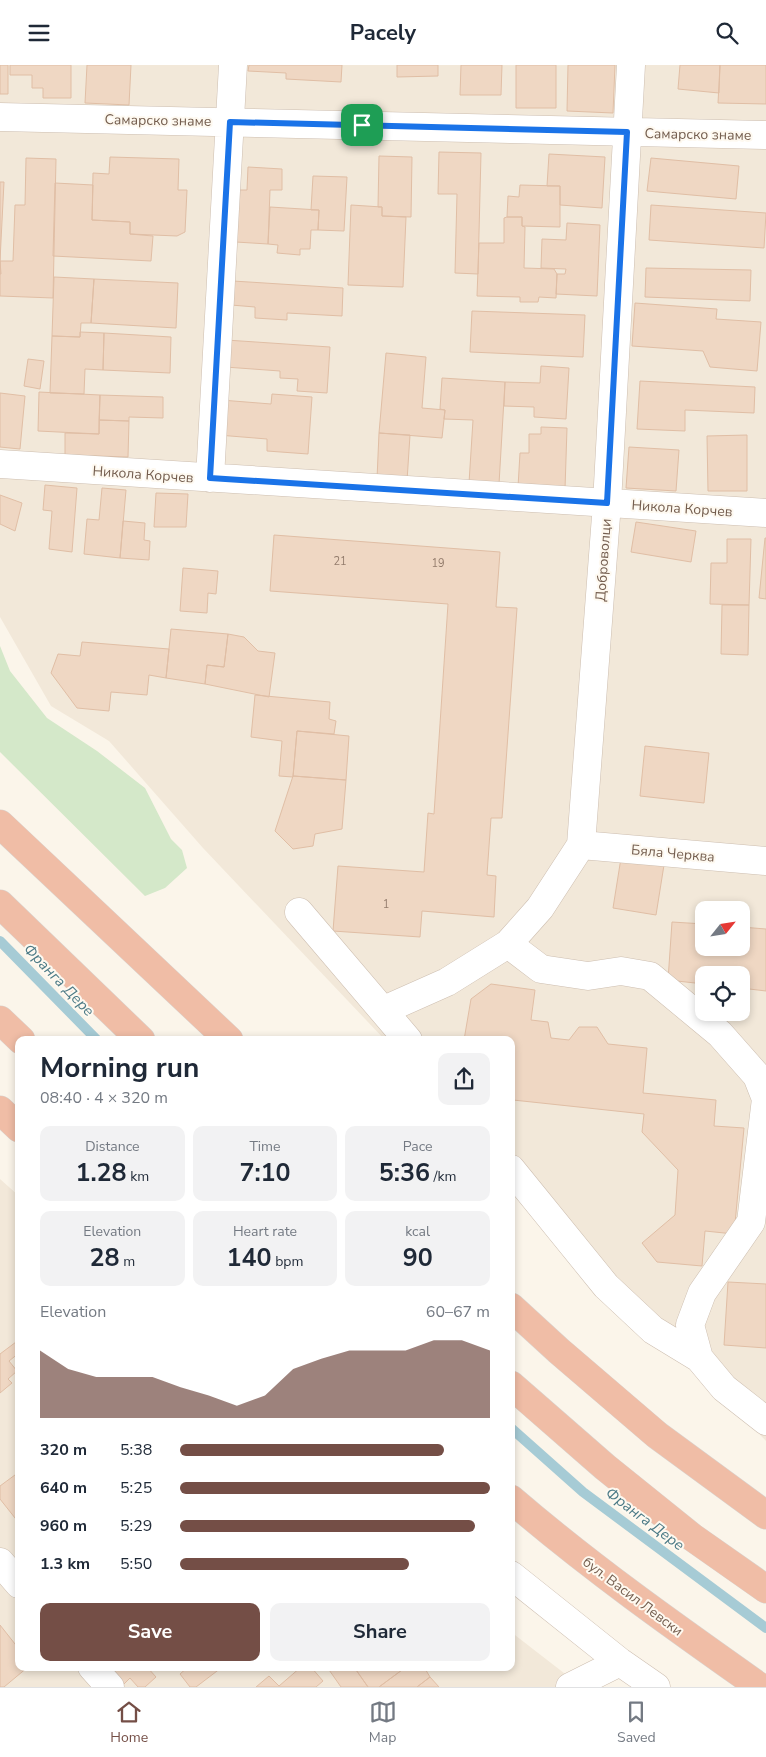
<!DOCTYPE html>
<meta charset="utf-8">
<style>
body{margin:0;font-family:"Nunito Sans",sans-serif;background:#f2f2f3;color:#1f2937;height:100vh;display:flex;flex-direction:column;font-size:19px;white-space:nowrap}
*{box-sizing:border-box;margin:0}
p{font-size:16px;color:#747a83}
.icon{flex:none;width:28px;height:28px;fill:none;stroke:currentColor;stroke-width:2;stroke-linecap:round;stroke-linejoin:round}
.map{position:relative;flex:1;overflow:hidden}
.sheet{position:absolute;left:15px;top:971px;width:500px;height:635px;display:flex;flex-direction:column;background:#fff;border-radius:10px;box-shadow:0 2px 8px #0003}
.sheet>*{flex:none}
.needle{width:32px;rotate:60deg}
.tools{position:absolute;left:695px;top:836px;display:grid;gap:10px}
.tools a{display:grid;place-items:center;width:55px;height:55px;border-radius:10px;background:#fff;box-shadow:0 2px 8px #0003;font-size:25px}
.pin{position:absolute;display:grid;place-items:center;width:42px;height:42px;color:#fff;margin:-21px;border-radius:10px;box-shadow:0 2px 8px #0006}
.round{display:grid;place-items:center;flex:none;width:52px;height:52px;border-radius:10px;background:#f2f2f3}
.overview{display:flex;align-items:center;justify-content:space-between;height:85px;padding:0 25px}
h1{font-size:28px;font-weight:700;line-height:38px}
.metrics{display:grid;grid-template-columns:repeat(3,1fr);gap:8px;height:85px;padding:5px 25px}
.metrics div{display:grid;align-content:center;border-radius:10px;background:#f2f2f3;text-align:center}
.metrics b{font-size:25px;font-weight:700}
.metrics small{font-size:14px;font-weight:400}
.metrics p{font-size:14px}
.chart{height:140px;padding:10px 25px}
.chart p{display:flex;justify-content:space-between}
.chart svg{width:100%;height:90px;margin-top:5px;fill:#744e46;opacity:.7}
.primary-button{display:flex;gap:10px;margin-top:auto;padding:10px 25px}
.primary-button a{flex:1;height:58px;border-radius:10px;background:#744e46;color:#fff;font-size:20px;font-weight:700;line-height:58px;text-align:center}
.primary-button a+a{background:#f2f2f3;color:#1f2937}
ul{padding:0 25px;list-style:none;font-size:16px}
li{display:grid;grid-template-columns:80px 60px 1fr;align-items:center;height:38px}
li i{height:12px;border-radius:6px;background:#744e46}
header{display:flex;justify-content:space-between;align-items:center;height:65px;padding:0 25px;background:#fff;font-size:22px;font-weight:700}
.tab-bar{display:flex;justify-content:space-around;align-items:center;height:70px;border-top:1px solid #e0e1e3;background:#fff;font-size:14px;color:#747a83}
.tab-bar a{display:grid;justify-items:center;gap:2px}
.tab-bar .active{color:#744e46}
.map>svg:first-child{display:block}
.residential{fill:#f2e8d9;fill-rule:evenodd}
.green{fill:#d4e8c9}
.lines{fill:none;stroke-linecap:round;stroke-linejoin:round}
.stream{stroke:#a6cbd5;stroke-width:10}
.building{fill:#efd7c3;stroke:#e0bea5}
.minor-casing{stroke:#cdbeb0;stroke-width:29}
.highway-casing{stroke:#d8d2ce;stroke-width:29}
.minor{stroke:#fff;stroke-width:28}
.highway{stroke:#f0bda6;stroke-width:28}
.route-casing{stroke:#fff;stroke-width:10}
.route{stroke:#1a73e8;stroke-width:6}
.labels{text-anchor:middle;stroke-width:4;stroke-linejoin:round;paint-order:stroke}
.number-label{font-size:11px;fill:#937c6c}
.street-label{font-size:14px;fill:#745e4f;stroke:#fef9f0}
.water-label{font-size:15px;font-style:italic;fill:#4a7985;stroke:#fef9f0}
</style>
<header><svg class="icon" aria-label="menu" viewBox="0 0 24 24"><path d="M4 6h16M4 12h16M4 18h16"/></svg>Pacely<svg class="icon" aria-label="search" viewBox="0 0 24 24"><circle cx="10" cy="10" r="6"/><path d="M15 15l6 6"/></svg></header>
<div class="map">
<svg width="766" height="1622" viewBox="0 0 766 1622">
<rect width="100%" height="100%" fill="#fbf5ea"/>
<path class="residential" d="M 0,0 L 766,0 L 766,1376 L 511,1108 L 511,975 L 385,975 L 203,783 L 109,676 L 51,641 L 0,552 ZM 704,845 L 741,845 L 741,882 L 704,882 ZM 704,910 L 741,910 L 741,948 L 704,948 Z
M 0,1114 L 19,1131 L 19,1602 L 511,1602 L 511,1567 L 582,1622 L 0,1622 Z"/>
<path class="green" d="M 0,581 L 10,606 L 47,653 L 97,686 L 145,723 L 171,774 L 182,785 L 187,803 L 165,823 L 145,831 L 0,687 Z"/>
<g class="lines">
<path class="stream" d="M 0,876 L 97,975
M 511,1363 L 583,1427 L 766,1563"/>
</g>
<path class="building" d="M 0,0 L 8,0 L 8,29 L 0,29 Z
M 10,0 L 71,0 L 71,33 L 43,33 L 43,23 L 32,23 L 32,10 L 10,10 Z
M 87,0 L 131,0 L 129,40 L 85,38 Z
M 249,0 L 342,0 L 341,17 L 286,14 L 286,8 L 248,6 Z
M 397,0 L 438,0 L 438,11 L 397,12 Z
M 461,0 L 502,0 L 501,30 L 460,30 Z
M 516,0 L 556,0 L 556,43 L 516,43 Z
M 568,0 L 615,0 L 613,48 L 567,46 Z
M 680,0 L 720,0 L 719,28 L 678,24 Z
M 720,0 L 766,0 L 766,39 L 718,38 Z
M 439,87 L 481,88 L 478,209 L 455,208 L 457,129 L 438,129 Z
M 549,89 L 605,92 L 602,143 L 560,140 L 560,121 L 547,121 Z
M 379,91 L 412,92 L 411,152 L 382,151 L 382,142 L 378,142 Z
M 110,92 L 179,94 L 178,125 L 187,125 L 185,167 L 177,171 L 130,169 L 130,157 L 92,155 L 93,108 L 109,109 Z
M 26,93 L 56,94 L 53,233 L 0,231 L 0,196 L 13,196 L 15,140 L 25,140 Z
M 651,93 L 739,101 L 736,134 L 647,126 Z
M 248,102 L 282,104 L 282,125 L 270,125 L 268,179 L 236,177 L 238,125 L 247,125 Z
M 313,111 L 347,112 L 344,166 L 318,165 L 319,145 L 311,145 Z
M 0,117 L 4,117 L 0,196 L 1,209 L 0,209 Z
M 55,118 L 93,120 L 92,155 L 130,157 L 130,169 L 153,171 L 151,196 L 53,191 Z
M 520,120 L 560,121 L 560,162 L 522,161 L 522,152 L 507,152 L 508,131 L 519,132 Z
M 351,140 L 382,142 L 382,151 L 406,152 L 403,222 L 348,220 Z
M 651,140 L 766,148 L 764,183 L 649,175 Z
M 270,142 L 319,145 L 318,165 L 311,165 L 310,184 L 300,184 L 300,190 L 277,188 L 278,180 L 268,179 Z
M 507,152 L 522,152 L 522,161 L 525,162 L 524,203 L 554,204 L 557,209 L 556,233 L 539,232 L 538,237 L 520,237 L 520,232 L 477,231 L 479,178 L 504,178 L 504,153 Z
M 567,158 L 600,160 L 597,231 L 556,229 L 557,209 L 565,209 L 566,204 L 541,203 L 542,174 L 566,175 Z
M 646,203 L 751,205 L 750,236 L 645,232 Z
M 54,212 L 94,214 L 91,258 L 81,258 L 80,272 L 52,271 Z
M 94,214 L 178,218 L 176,263 L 91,258 Z
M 233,216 L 343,223 L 342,251 L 287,248 L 287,255 L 255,253 L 255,242 L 231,240 Z
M 635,238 L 717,244 L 716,254 L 761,257 L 757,306 L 710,302 L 703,286 L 632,281 Z
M 472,246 L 585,250 L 583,292 L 470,287 Z
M 80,267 L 104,268 L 103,305 L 85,304 L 84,329 L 50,328 L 52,271 L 80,272 Z
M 104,268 L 171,272 L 170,308 L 103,305 Z
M 226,275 L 330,282 L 327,328 L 297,326 L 298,314 L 280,313 L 280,306 L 225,302 Z
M 386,288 L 426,292 L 422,343 L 445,345 L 442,373 L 379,368 Z
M 28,294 L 44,296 L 40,324 L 24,321 Z
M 541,301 L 569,303 L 566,354 L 534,352 L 534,342 L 504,341 L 505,317 L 540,318 Z
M 442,313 L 505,317 L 499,419 L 469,418 L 473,355 L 444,354 L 445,345 L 440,344 Z
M 640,316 L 755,322 L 754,348 L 685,345 L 685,366 L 637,364 Z
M 39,327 L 100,330 L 99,369 L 38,366 Z
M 0,328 L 25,331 L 20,384 L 0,382 Z
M 272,329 L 312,332 L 308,389 L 267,386 L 267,374 L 218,370 L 221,335 L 271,339 Z
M 100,330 L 163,332 L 163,353 L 129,352 L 129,356 L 99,355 Z
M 99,355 L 129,356 L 128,392 L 65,390 L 65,368 L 99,369 Z
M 541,362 L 567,363 L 565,424 L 518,422 L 520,388 L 529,388 L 529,369 L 541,369 Z
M 379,368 L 410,370 L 407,416 L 377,414 Z
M 747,370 L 747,426 L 708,426 L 707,371 Z
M 629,382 L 679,385 L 676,426 L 626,423 Z
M 45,420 L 77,423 L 72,487 L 49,484 L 52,446 L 43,445 Z
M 102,423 L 126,425 L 120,493 L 84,489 L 87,454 L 99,455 Z
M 156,428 L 188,429 L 186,462 L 154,462 Z
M 0,430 L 22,438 L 15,466 L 0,459 Z
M 123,456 L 145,458 L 144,475 L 150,476 L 149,495 L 120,493 Z
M 636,457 L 696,466 L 691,497 L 631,487 Z
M 274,470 L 500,487 L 496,542 L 517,543 L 502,753 L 491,753 L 487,810 L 496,811 L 494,852 L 422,846 L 420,872 L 333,866 L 338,801 L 424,807 L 428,748 L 434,749 L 448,539 L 270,526 Z
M 765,473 L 766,473 L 766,534 L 759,533 Z
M 727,474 L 751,474 L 749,540 L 710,539 L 711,498 L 727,498 Z
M 183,503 L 218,506 L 216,529 L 208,528 L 207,548 L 180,546 Z
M 722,540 L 749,540 L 748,590 L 721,589 Z
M 171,564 L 228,569 L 224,602 L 207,600 L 205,619 L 166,613 Z
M 228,569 L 244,572 L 258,586 L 275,588 L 269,632 L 205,619 L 207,600 L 224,602 Z
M 82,577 L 169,584 L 166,613 L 149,610 L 147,630 L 111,627 L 109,646 L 77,643 L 51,608 L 58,589 L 80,591 Z
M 255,630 L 330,637 L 329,654 L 336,656 L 334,669 L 297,666 L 293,712 L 279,711 L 282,676 L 251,672 Z
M 297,666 L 349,671 L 346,715 L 293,711 Z
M 645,681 L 709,688 L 704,738 L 640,731 Z
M 293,711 L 346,715 L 342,764 L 315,769 L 313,781 L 293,784 L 275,766 Z
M 621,793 L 664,800 L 656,850 L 613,843 Z
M 672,857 L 704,859 L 704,882 L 741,882 L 741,862 L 766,864 L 766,926 L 741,923 L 741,910 L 704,910 L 704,919 L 668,915 Z
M 491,919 L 535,925 L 531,955 L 548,957 L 551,973 L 569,975 L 579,962 L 597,962 L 608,979 L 647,983 L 643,1028 L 716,1035 L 714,1061 L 744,1063 L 734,1169 L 705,1166 L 702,1201 L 657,1197 L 642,1178 L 675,1150 L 678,1105 L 642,1067 L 644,1049 L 513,1035 L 511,1034 L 511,975 L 464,975 L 471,934 Z
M 728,1217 L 766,1219 L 766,1283 L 724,1280 Z
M 16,1277 L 19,1281 L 19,1288 L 9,1296 L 17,1306 L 8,1314 L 12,1318 L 0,1328 L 0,1289 Z
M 19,1407 L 19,1458 L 0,1434 L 0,1421 Z
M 0,1560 L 19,1584 L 19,1602 L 28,1602 L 4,1622 L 0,1622 Z
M 109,1602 L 147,1602 L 156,1612 L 145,1622 L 138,1622 L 130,1613 L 124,1619 Z
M 188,1602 L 221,1602 L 221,1603 L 196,1622 L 190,1622 L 180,1609 Z
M 301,1602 L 311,1602 L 323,1616 L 316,1622 L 256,1622 L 269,1611 L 279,1621 Z
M 327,1602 L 354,1602 L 368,1622 L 341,1622 Z
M 354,1602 L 406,1602 L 379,1622 L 368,1622 Z
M 406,1602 L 424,1602 L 430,1612 L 417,1622 L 379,1622 Z
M 430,1612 L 439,1622 L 417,1622 Z"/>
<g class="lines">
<defs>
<path id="minor" d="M 0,52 L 766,70
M 0,399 L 766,448
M 210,413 L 233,0
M 581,780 L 766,796
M 299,847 L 408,975
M 508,879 L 541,904 L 588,911 L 621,906 L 650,911 L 720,969 L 757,1011 L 766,1034 L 751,1157 L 702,1228 L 690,1260 L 699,1293 L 724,1323 L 766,1356
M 384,945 L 447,917 L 508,879 L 540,843 L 581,780 L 607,438 L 631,0
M 511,1104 L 606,1221 L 653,1265 L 699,1293
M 0,1497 L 19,1519
M 511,1510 L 620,1597 L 656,1622
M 92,1602 L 110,1622
M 570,1622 L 620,1597"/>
<path id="highway" d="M 0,759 L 229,975
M 0,839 L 141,975
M 0,955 L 21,975
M 0,1045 L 19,1063
M 511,1242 L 559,1286 L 657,1370 L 766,1450
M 511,1320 L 605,1402 L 692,1472 L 766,1524
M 511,1434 C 590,1502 675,1562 760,1622"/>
</defs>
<use href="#minor" class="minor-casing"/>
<use href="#highway" class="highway-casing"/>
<use href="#minor" class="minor"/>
<use href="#highway" class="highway"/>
</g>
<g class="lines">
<defs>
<path id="route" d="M 230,57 L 627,67 L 607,438 L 210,413 Z"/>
</defs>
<use href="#route" class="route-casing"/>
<use href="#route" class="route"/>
</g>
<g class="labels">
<g class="number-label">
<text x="340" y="500">21</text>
<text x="438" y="502">19</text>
<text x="386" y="843">1</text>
</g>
<g class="street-label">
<text transform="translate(158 55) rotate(1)" y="5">Самарско знаме</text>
<text transform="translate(698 69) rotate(1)" y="5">Самарско знаме</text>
<text transform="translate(143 409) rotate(4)" y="5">Никола Корчев</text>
<text transform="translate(682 443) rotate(4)" y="5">Никола Корчев</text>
<text transform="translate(603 495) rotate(-86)" y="5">Доброволци</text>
<text transform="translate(673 788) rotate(5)" y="5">Бяла Черква</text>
<text transform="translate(633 1531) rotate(37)" y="5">бул. Васил Левски</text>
</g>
<g class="water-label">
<text transform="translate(59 915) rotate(46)" y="5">Франга Дере</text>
<text transform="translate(645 1454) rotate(37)" y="5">Франга Дере</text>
</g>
</g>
</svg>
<div class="tools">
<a><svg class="needle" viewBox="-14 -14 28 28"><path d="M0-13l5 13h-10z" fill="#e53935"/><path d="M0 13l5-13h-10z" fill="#747a83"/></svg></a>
<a><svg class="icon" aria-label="locate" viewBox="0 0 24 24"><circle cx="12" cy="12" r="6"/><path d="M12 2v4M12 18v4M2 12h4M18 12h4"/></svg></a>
</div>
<div class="pin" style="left:362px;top:60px;background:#1e9e55"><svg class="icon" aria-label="arrive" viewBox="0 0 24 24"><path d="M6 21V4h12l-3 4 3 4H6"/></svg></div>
<section class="sheet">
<div class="overview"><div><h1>Morning run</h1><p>08:40 · 4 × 320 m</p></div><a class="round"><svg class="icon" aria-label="share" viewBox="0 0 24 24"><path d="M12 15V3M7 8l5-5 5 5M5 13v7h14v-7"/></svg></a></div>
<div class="metrics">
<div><p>Distance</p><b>1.28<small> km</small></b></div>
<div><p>Time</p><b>7:10</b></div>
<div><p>Pace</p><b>5:36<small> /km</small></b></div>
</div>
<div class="metrics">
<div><p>Elevation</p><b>28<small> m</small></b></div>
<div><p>Heart rate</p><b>140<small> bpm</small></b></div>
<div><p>kcal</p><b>90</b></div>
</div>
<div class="chart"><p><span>Elevation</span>60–67 m</p>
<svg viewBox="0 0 160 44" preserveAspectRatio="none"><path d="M0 44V11L10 20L20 24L30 24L40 24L50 29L60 33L70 38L80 33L90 20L100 15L110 11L120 11L130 11L140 6L150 6L160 11V44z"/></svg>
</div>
<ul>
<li><b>320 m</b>5:38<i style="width:85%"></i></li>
<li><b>640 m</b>5:25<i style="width:100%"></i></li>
<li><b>960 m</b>5:29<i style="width:95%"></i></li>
<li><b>1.3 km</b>5:50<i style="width:74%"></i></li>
</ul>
<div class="primary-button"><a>Save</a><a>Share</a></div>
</section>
</div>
<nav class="tab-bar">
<a class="active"><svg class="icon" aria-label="home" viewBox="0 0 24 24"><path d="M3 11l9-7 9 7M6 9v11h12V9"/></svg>Home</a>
<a><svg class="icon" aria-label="map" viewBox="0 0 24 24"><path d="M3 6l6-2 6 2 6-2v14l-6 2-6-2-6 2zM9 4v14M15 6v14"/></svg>Map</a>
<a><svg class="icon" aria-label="saved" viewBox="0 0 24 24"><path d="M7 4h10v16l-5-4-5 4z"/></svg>Saved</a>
</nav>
